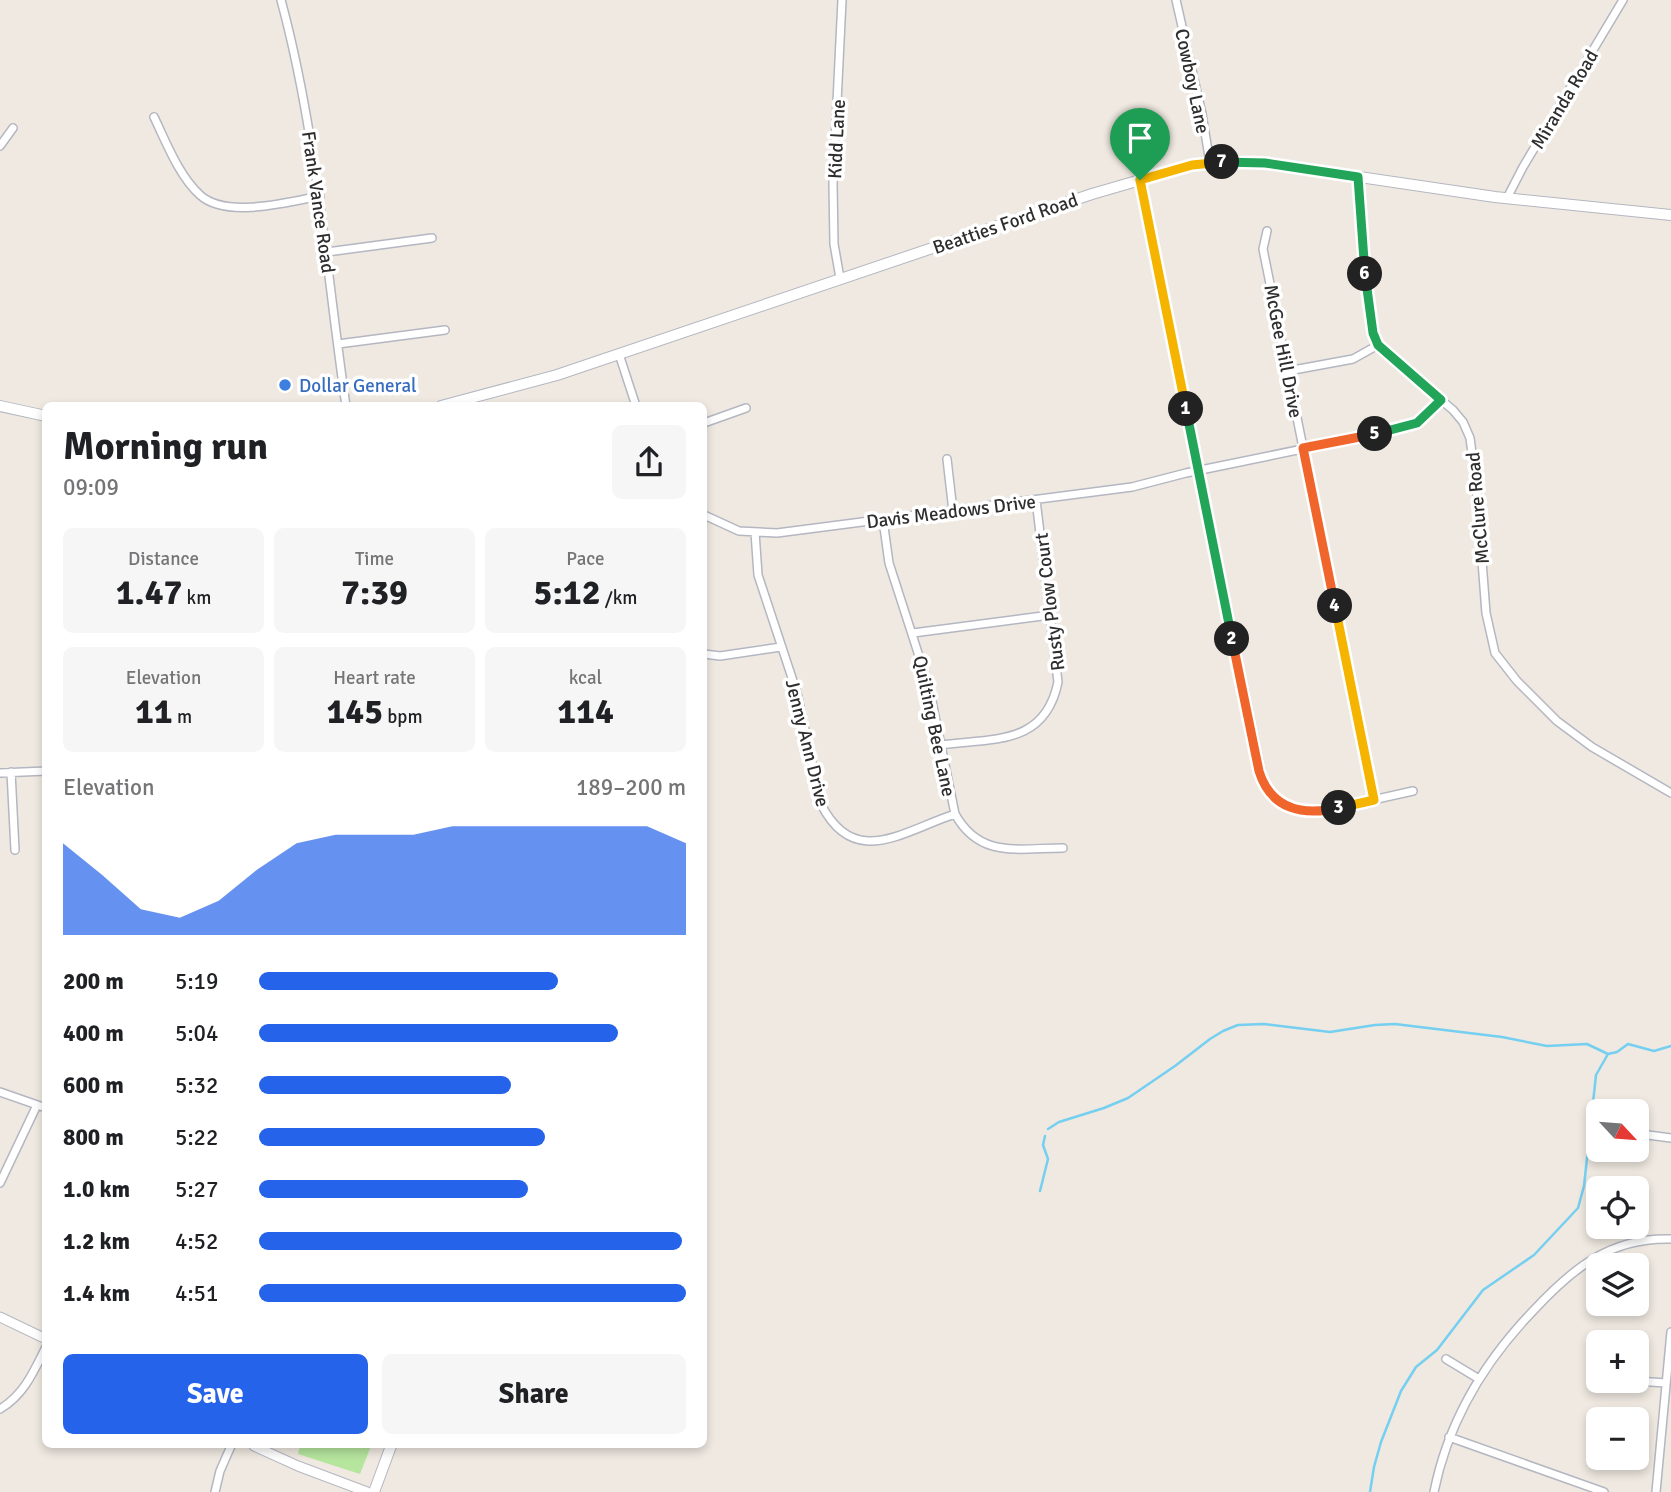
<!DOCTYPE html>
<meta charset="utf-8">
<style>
body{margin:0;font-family:Signika,sans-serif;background:#f6f6f6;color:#202124;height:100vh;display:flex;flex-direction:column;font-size:26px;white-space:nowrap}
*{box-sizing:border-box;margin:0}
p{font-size:23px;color:#757577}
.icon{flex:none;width:38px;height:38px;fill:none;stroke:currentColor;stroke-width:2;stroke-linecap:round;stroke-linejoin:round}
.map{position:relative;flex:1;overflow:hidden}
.panel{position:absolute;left:42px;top:402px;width:665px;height:1046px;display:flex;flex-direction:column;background:#fff;border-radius:10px;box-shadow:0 4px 10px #0003}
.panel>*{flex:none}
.needle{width:46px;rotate:116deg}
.tools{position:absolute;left:1586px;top:1099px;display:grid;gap:14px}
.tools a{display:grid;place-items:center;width:63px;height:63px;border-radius:10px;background:#fff;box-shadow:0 4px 10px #0003;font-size:35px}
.pin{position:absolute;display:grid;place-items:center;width:60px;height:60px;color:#fff;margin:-72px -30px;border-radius:50% 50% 50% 0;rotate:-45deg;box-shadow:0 0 7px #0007}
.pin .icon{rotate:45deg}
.km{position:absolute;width:35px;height:35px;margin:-18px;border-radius:50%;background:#222;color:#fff;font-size:19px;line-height:35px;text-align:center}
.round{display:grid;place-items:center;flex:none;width:74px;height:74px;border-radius:10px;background:#f6f6f6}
.overview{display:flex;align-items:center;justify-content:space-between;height:119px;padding:0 21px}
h1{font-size:38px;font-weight:800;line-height:52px}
.figures{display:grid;grid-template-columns:repeat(3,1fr);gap:10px;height:119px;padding:7px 21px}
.figures div{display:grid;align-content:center;border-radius:10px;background:#f6f6f6;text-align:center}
.figures b{font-size:35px;font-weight:800}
.figures small{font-size:19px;font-weight:400}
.figures p{font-size:19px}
.chart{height:196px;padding:14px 21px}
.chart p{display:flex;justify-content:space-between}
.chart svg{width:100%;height:126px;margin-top:7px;fill:#2563eb;opacity:.7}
.button{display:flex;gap:14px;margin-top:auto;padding:14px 21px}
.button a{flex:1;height:80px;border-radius:10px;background:#2563eb;color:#fff;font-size:28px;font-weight:800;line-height:80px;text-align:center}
.button a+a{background:#f6f6f6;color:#202124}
ul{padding:0 21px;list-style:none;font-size:23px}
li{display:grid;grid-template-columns:112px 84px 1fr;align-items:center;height:52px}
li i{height:18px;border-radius:9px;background:#2563eb}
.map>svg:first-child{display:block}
.green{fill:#b6e59e}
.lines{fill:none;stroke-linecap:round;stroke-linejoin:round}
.stream{stroke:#75cff0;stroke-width:2.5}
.minor-casing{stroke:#b4b7c1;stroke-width:10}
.tertiary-casing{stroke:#b4b7c1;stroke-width:11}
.secondary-casing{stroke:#b4b7c1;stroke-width:12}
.minor{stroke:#fff;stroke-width:7}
.tertiary{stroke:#fff;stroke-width:9}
.secondary{stroke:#fff;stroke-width:10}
.split-1-casing{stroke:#fff;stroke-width:14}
.split-2-casing{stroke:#fff;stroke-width:14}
.split-3-casing{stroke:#fff;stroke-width:14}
.split-4-casing{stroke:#fff;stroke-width:14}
.split-5-casing{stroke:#fff;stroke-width:14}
.split-6-casing{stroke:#fff;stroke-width:14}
.split-7-casing{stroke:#fff;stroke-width:14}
.split-8-casing{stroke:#fff;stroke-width:14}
.split-1{stroke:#f5b400;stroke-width:9}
.split-2{stroke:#22a559;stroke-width:9}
.split-3{stroke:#f0652b;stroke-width:9}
.split-4{stroke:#f5b400;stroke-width:9}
.split-5{stroke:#f0652b;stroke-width:9}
.split-6{stroke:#22a559;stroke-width:9}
.split-7{stroke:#22a559;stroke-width:9}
.split-8{stroke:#f5b400;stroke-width:9}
.shop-dot{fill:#3f7fe0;stroke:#fff;stroke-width:2.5}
.labels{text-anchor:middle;stroke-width:7;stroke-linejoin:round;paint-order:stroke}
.street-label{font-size:19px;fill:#2e2e2e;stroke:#fff}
.shop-label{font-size:19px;fill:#366cbe;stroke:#fff;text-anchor:start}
</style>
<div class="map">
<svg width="1671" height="1492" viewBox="0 0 1671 1492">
<rect width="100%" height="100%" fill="#efe9e1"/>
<path class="green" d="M 300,1446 L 371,1446 L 360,1474 L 298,1454 Z"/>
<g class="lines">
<path class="stream" d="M 1048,1129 L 1059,1122 L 1104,1108 L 1128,1098 L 1175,1066 L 1210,1039 L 1223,1031 L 1238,1025 L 1264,1024 L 1330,1032 L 1375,1025 L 1395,1024 L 1502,1037 L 1547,1046 L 1587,1044 L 1608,1054 L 1617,1052 L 1628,1044 L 1654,1051 L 1671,1046
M 1040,1191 L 1048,1159 L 1043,1145 L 1045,1136
M 1370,1492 L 1374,1467 L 1381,1442 L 1401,1391 L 1416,1367 L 1437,1350 L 1483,1290 L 1534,1255 L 1578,1208 L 1584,1186 L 1596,1075 L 1608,1054"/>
<defs>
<path id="minor" d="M 281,0 C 317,133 326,270 346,406
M 1176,0 L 1202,114 L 1210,163
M 154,117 C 166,142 179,176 200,195 C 226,219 289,202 320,196
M 0,146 L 13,128
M 1358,177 L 1368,296 L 1375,340 L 1385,353 L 1453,410 L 1463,422 L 1470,438 L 1476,483 L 1486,613 L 1495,653 L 1517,681 L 1557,721 L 1592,747 L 1671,793
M 1140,180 L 1263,781 C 1286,823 1321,812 1359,803 C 1377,799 1395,795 1413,791
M 1507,198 L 1523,167 L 1623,0
M 1267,231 L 1263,249 L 1374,800
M 327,252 L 432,238
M 840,278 L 834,244 L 833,184 L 842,0
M 338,344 L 445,330
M 619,354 L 636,406
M 1288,371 L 1353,359 L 1378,345
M 704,423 L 746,408
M 947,459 L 953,511
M 704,515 L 739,531 L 777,533 L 1132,487 L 1186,473 L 1400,429 L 1417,423 L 1441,400
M 883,520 L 889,563 L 929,687 L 955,814 C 980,859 1018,848 1063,848
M 755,532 L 758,575 L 797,693 L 821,804 C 854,870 903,831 955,814
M 913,633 L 1050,615
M 704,654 L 720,656 L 781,647
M 940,745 C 993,738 1045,746 1058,682 L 1036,500
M 11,772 L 15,850
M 0,773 L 46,771
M 0,1092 L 46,1108
M 1648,1135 L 1671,1138
M 0,1183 L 37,1105
M 1446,1359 L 1479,1379
M 1636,1381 L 1666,1383
M 1604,1384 L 1607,1381
M 0,1409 C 24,1395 34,1371 46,1347
M 1449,1437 L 1604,1492
M 215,1492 L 220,1471 L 231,1446
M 1434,1492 C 1448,1422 1484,1362 1533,1311 C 1572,1269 1610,1237 1671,1239
M 1656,1492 L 1671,1332"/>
<path id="tertiary" d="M 0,1317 L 46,1339
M 254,1446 L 298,1466 L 367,1492"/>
<path id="secondary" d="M 0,406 L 46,416
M 441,406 L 557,375 L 1092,194 L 1192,165 L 1228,161 L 1265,163 L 1495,197 L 1671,215
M 374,1492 L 391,1446"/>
</defs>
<use href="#minor" class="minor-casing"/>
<use href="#tertiary" class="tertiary-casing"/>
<use href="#secondary" class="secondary-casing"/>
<use href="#minor" class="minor"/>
<use href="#tertiary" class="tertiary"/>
<use href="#secondary" class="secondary"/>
</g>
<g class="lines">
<defs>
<path id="split-1" d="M 1140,180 L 1186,409"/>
<path id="split-2" d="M 1186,409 L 1232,639"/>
<path id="split-3" d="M 1232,639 L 1259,771 C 1271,810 1303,816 1339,808"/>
<path id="split-4" d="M 1335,606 L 1374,800 L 1339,808"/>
<path id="split-5" d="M 1335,606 L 1303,448 L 1375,434"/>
<path id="split-6" d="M 1365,274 L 1373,333 L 1378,345 L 1441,400 L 1417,423 L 1375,434"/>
<path id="split-7" d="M 1222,162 L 1265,163 L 1358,177 L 1365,274"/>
<path id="split-8" d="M 1140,180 L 1192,165 L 1222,162"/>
</defs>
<use href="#split-1" class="split-1-casing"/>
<use href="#split-2" class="split-2-casing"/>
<use href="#split-3" class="split-3-casing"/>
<use href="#split-4" class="split-4-casing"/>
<use href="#split-5" class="split-5-casing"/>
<use href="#split-6" class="split-6-casing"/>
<use href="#split-7" class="split-7-casing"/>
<use href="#split-8" class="split-8-casing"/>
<use href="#split-1" class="split-1"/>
<use href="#split-2" class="split-2"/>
<use href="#split-3" class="split-3"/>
<use href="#split-4" class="split-4"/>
<use href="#split-5" class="split-5"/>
<use href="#split-6" class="split-6"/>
<use href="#split-7" class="split-7"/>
<use href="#split-8" class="split-8"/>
</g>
<circle class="shop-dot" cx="285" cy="385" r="7"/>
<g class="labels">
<g class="street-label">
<text transform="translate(1193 81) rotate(78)" y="7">Cowboy Lane</text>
<text transform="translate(1564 99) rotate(-59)" y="7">Miranda Road</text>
<text transform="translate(836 139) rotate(-87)" y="7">Kidd Lane</text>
<text transform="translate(319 202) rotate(82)" y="7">Frank Vance Road</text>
<text transform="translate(1005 223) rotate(-19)" y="7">Beatties Ford Road</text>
<text transform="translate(1284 351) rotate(79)" y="7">McGee Hill Drive</text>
<text transform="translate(1477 508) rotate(-95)" y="7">McClure Road</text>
<text transform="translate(951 511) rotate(-7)" y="7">Davis Meadows Drive</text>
<text transform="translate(1049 602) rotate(-97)" y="7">Rusty Plow Court</text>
<text transform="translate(935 726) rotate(78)" y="7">Quilting Bee Lane</text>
<text transform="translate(808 743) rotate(76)" y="7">Jenny Ann Drive</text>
</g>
<g class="shop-label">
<text x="299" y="392">Dollar General</text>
</g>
</g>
</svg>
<div class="tools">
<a><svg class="needle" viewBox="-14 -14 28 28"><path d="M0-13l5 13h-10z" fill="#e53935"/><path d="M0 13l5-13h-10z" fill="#757577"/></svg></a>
<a><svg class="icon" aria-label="locate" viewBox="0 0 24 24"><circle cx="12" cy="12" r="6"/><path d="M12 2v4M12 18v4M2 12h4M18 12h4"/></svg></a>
<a><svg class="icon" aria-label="layers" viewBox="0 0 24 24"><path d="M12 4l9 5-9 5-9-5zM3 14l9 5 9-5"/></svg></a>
<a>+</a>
<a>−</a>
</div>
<div class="pin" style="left:1140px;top:180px;background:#1e9e55"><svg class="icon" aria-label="arrive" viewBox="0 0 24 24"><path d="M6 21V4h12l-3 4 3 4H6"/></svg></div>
<b class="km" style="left:1186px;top:409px">1</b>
<b class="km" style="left:1232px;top:639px">2</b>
<b class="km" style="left:1339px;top:808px">3</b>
<b class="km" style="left:1335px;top:606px">4</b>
<b class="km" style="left:1375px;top:434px">5</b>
<b class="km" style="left:1365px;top:274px">6</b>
<b class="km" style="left:1222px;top:162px">7</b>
<section class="panel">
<div class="overview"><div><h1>Morning run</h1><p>09:09</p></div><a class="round"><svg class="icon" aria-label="share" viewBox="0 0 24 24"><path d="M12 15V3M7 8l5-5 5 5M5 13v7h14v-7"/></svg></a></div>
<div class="figures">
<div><p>Distance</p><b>1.47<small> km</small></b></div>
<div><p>Time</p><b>7:39</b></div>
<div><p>Pace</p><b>5:12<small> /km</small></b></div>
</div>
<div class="figures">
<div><p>Elevation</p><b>11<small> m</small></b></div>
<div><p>Heart rate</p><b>145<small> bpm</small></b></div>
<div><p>kcal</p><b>114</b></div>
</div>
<div class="chart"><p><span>Elevation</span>189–200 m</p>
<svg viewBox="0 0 160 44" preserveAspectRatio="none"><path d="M0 44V12L10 23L20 35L30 38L40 32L50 21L60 12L70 9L80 9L90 9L100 6L110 6L120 6L130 6L140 6L150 6L160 12V44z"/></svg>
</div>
<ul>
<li><b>200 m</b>5:19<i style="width:70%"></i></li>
<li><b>400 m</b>5:04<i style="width:84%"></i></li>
<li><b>600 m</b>5:32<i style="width:59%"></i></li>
<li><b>800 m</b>5:22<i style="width:67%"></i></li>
<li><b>1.0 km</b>5:27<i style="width:63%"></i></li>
<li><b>1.2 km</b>4:52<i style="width:99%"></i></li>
<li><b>1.4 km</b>4:51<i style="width:100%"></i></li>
</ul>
<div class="button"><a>Save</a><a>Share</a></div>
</section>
</div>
